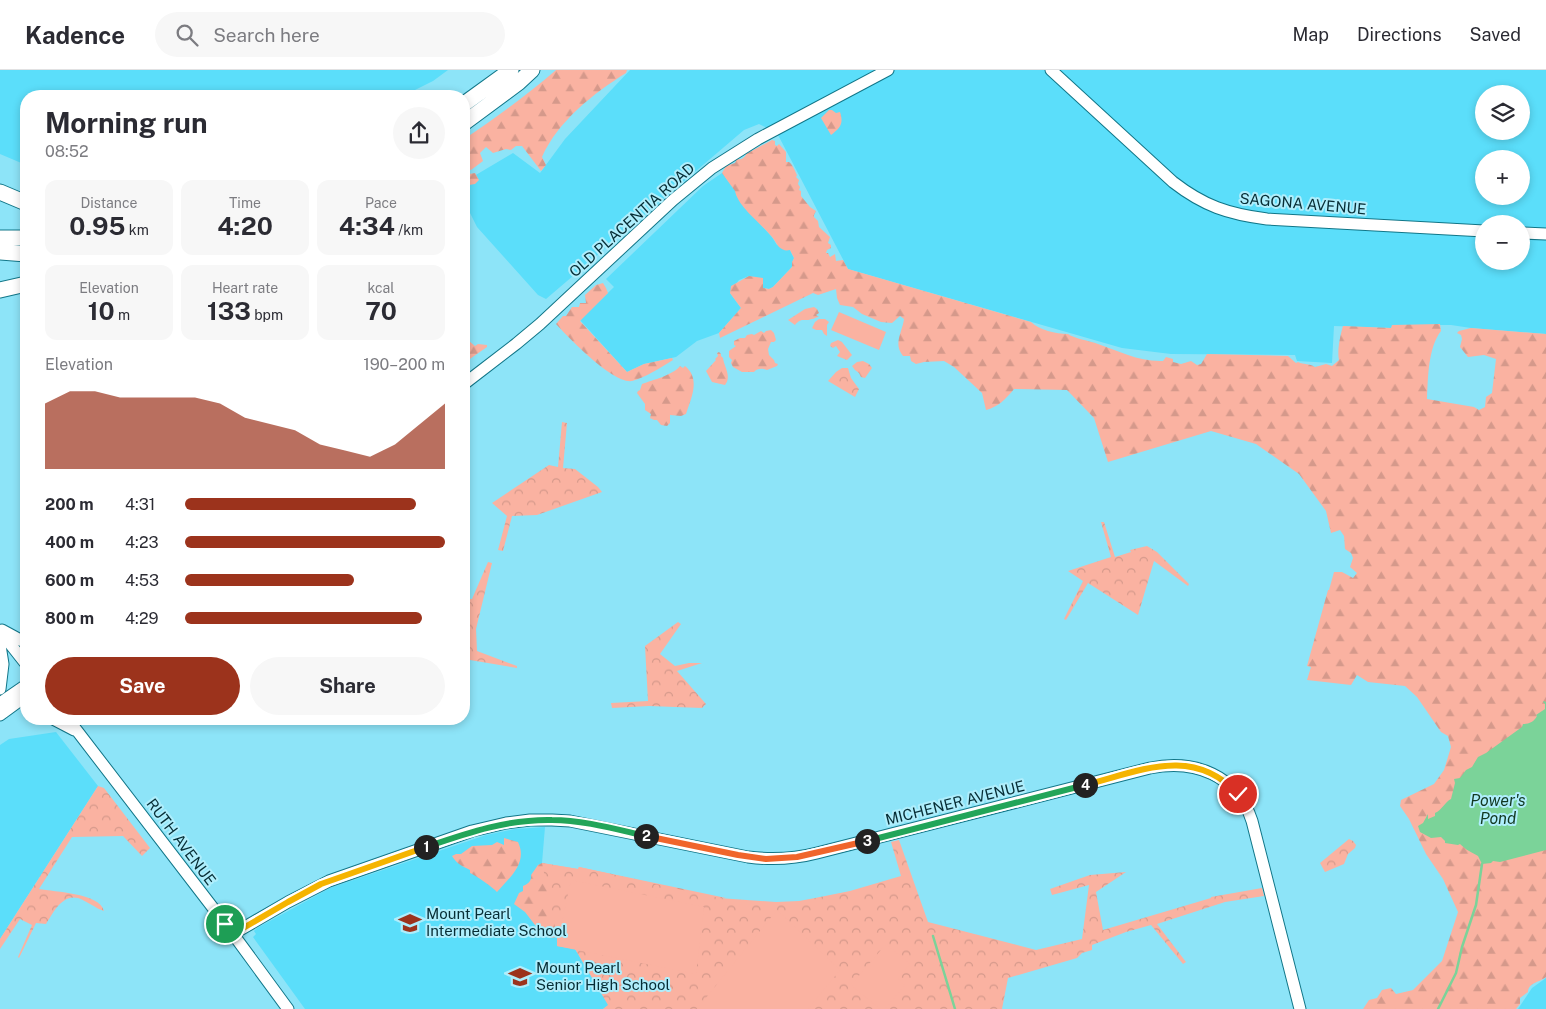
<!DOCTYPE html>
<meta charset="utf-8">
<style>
body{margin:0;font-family:"Public Sans",sans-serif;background:#f7f7f7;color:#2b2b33;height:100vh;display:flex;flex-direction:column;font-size:19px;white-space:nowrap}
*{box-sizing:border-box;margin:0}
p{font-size:16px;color:#7c7c81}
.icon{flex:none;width:28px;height:28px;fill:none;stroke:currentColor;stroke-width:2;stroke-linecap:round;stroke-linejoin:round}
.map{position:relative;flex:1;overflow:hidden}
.drawer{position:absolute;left:20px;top:20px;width:450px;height:635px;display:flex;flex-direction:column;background:#fff;border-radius:20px;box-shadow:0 2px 8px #0003}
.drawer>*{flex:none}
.tools{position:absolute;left:1475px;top:15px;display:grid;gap:10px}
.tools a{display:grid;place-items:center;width:55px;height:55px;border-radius:50%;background:#fff;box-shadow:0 2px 8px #0003;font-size:25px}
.pin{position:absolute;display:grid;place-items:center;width:42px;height:42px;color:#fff;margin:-21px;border:2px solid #fff;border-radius:50%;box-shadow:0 1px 5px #0007}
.km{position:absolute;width:25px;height:25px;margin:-12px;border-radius:50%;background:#222;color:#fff;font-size:14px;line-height:25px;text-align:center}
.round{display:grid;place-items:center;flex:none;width:52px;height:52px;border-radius:26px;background:#f7f7f7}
.overview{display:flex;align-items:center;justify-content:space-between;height:85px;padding:0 25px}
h1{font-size:28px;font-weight:700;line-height:38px}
.stats{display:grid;grid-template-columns:repeat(3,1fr);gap:8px;height:85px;padding:5px 25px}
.stats div{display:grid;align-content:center;border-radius:12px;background:#f7f7f7;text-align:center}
.stats b{font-size:25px;font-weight:700}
.stats small{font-size:14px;font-weight:400}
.stats p{font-size:14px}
.chart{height:140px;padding:10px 25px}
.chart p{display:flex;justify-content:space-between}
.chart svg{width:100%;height:90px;margin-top:5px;fill:#9c331c;opacity:.7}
.cta{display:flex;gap:10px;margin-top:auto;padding:10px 25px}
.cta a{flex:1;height:58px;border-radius:30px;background:#9c331c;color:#fff;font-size:20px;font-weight:700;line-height:58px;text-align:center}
.cta a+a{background:#f7f7f7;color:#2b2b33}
ul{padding:0 25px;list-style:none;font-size:16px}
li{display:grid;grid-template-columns:80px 60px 1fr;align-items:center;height:38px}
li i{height:12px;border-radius:6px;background:#9c331c}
header{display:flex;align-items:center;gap:30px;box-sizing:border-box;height:70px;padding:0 25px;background:#fff;border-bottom:1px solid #e1e1e2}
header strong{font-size:24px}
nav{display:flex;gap:28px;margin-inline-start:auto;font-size:18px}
.search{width:350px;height:45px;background:#f7f7f7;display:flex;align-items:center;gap:12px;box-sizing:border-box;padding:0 18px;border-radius:28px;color:#7c7c81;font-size:19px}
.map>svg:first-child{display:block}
.built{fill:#5bdefa;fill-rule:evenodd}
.forest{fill:url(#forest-firs)}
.park{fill:url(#park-crowns)}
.pitch{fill:#fab2a1}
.water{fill:#7bd399}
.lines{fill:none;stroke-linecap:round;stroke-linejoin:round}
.stream{stroke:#7bd399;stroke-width:2.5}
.secondary-casing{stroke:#117688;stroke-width:13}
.highway-casing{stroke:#117688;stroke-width:17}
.secondary{stroke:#fff;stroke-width:11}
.highway{stroke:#fff;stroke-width:15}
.split-1-casing{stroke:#fff;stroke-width:10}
.split-2-casing{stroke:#fff;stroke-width:10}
.split-3-casing{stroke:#fff;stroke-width:10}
.split-4-casing{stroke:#fff;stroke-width:10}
.split-5-casing{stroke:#fff;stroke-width:10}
.split-1{stroke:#f5b400;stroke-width:6}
.split-2{stroke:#22a559;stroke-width:6}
.split-3{stroke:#f0652b;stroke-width:6}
.split-4{stroke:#22a559;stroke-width:6}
.split-5{stroke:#f5b400;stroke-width:6}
.labels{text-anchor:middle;stroke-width:4;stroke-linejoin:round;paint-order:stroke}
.street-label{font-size:15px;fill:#062d35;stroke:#afeefc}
.poi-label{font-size:15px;fill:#062d35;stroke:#afeefc;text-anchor:start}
.water-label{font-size:16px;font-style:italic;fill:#133922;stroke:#afeefc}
</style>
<header>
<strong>Kadence</strong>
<div class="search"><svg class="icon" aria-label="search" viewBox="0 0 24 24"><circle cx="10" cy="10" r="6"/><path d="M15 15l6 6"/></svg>Search here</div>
<nav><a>Map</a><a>Directions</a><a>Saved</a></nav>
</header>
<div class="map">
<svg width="1546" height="939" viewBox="0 0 1546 939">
<defs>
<pattern id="forest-firs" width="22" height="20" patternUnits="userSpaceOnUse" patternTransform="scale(1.25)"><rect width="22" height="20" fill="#fab2a1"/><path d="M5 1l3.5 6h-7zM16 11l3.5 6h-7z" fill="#d5998b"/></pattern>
<pattern id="park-crowns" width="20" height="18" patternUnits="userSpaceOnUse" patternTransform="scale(1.25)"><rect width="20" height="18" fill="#fab2a1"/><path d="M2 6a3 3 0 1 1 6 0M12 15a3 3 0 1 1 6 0" fill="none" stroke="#d5998b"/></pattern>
</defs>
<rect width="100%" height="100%" fill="#8de4f8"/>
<path class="built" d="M 0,0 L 448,0 L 433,11 L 403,26 L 26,26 L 26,95 L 0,84 Z
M 630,0 L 1546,0 L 1546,264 L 1471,258 L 1451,255 L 1393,255 L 1391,258 L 1334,256 L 1332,293 L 1297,291 L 1295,285 L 1171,284 L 1122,278 L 848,199 L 777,63 L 759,54 L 744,60 L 546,229 L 538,225 L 477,157 L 464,131 L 464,112 L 513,83 L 540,103 L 565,69 ZM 1484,24 L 1521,24 L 1521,61 L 1484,61 ZM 1484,89 L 1521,89 L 1521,126 L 1484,126 ZM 1484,154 L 1521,154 L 1521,191 L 1484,191 Z
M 722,103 L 736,121 L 736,124 L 743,135 L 772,167 L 777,175 L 790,180 L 794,188 L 792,197 L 773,217 L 769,219 L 763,218 L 763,213 L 756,208 L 749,206 L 739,210 L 730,223 L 741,238 L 719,263 L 697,271 L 676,287 L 644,294 L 627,302 L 580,250 L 614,217 L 606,209 L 703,116 Z
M 56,662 L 98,716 L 0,869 L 0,675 L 9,669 Z
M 545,757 L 542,793 L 557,867 L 557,875 L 575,879 L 609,935 L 603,939 L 305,939 L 253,867 L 256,864 L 254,861 L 257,858 L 330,818 L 486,765 L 515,759 Z
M 1546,908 L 1546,939 L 1518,939 L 1532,918 Z"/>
<path class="forest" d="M 556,0 L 627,0 L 626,3 C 594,23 558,51 542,87 L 546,95 L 541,101 L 522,76 L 516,76 L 511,80 L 506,79 L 493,83 L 486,77 L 480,83 L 483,91 L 471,100 L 468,99 L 469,104 L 475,103 L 479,110 L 475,114 L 469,115 L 467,111 L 464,112 L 464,69 C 496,48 527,25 556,0 Z
M 829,40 L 832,40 L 836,43 L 840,42 C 844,54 840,58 831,65 L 821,48 Z
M 772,70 L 775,71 L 775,75 L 777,76 L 779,74 L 786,82 L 786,92 L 789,92 C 793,95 795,101 797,105 L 796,107 L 799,110 L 798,114 L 800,117 L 799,120 L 801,121 L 801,126 L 810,137 L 816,141 L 814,145 L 814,147 L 818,151 L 819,157 L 830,167 L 828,173 L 831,175 L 831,178 L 827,180 L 826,183 L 828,183 L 830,187 L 835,184 L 836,191 L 843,190 L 848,199 L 1031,252 C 1039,260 1056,264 1068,264 C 1073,268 1090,271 1098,274 C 1119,281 1139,292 1163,291 L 1166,287 L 1173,289 L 1173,292 L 1181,294 L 1191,291 L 1197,295 L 1201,294 L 1207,284 L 1288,286 L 1296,293 L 1298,292 C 1304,295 1309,293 1315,297 L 1326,294 L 1332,296 L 1339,290 C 1337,281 1340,266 1343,256 L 1391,258 L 1392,255 L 1440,254 L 1441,261 C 1428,278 1428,308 1427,329 L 1474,337 L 1479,340 L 1485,337 L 1486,327 L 1492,323 L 1496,289 L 1484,285 L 1468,287 L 1460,277 L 1462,269 L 1461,265 L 1457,263 L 1459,261 L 1471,258 L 1546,264 L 1546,907 C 1540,912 1528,913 1528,922 L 1520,928 L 1520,934 L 1516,939 L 1350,939 L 1363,939 L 1369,930 L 1377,928 L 1382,920 L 1391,918 L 1396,924 L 1413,920 L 1442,891 L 1458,842 L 1443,809 L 1426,784 L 1409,749 L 1400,736 L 1401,730 L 1434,714 L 1444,700 L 1451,677 L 1448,666 L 1441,662 L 1417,627 L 1405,616 L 1368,612 L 1357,605 L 1351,615 L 1307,610 L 1311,597 L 1307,596 L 1328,520 L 1329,520 L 1334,502 L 1342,502 L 1353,508 L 1357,503 L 1350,497 L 1353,488 L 1351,483 L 1345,479 L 1344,466 L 1340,460 L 1331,463 L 1326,441 L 1299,404 L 1256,374 L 1211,361 L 1108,392 L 1094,348 L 1067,320 L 1014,319 C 1006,329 998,337 986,340 L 982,323 L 954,297 L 944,291 L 924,292 L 916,294 L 911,291 L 910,286 L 903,286 C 893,274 902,263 904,249 L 900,246 L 892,253 L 881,252 L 862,244 L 853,237 L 840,235 L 837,228 L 836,219 L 818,225 L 813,223 L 720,268 L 719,263 L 741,238 L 730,223 L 731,216 L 749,206 L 763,208 L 763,218 L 769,219 L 773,217 L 792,197 L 792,192 L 794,188 L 790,180 C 785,181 783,180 779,177 C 776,174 775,170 772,167 C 762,154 738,137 735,121 L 722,103 L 726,96 L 735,93 L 737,89 C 741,90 745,88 746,84 Z
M 603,213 L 606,218 L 608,223 L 580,251 L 627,302 L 644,294 L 672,288 L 673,290 C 662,297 644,308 632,311 C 613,314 568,267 556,254 L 563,246 L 566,246 L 572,237 L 579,237 L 580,233 L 586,233 L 585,225 L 596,215 Z
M 814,237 L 817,239 L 819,243 L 816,245 L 819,247 C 816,247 814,249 812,249 C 804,252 802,247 795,255 L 788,250 L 805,239 Z
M 819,249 L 825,249 L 829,252 L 827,255 L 827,266 L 824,264 L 822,260 L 816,260 L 812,258 L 815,252 Z
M 771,260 L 774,263 L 776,270 L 774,272 L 771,272 L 768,279 L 769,285 L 774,290 L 775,293 L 778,294 L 777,296 L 767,300 C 763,298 757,298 754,302 L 742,302 L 733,297 L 731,293 L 732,290 L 729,287 L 729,281 L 736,276 L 734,275 L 734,271 L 740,268 L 745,268 L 747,265 L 752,264 L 754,265 L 761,261 L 764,263 L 766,261 Z
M 464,270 L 467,272 L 469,271 L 475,276 L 478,274 L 487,275 L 487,277 L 464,293 Z
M 838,270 L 842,272 L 852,285 L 847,290 L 837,286 L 840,282 L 836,276 L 833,278 L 830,276 L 831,273 Z
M 719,282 L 721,284 L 721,286 L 723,288 C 724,297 732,306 725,315 L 712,312 L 706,301 L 716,290 L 715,289 L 718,286 L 717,283 Z
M 863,291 L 869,294 L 872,298 L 865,308 L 861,307 L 859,303 L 855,300 L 852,296 L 857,292 Z
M 680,296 L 683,298 L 685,296 C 701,309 691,328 686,344 L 681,346 L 670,345 L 670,353 L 667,356 L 661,355 L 657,350 L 654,350 L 650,348 L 651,344 L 645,340 L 645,334 L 637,323 L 638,321 L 640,320 L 642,314 C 653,310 673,305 680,296 Z
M 504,768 L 518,772 C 528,793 510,807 497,822 C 494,818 475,805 470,803 L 470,800 C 462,796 457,794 452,786 L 456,784 L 461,784 L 472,776 L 492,775 L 497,772 L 504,775 Z
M 542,793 L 578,799 L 579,797 L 726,828 L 557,856 L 553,859 L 557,867 L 550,868 L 550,865 L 535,855 L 525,842 L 514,834 L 519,823 L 523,821 L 523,816 C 528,814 532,811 531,805 L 538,795 Z"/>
<path class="park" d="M 842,298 L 848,298 L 851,308 L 859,319 L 855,327 L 828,311 L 836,302 Z
M 562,352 L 567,353 L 563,398 L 575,399 L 598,417 L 602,422 L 537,445 L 512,446 L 503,481 L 498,480 L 507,446 L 492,433 L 549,395 L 558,397 Z
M 1101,452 L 1104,452 L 1115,487 L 1131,482 L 1130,480 L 1147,476 L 1157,482 L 1189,514 L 1188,516 L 1154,491 L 1138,545 L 1088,513 L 1066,550 L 1064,549 L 1083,511 L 1068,501 L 1111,487 Z
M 488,492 L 492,493 L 476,559 L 477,581 L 517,596 L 517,598 L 464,589 L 464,529 L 472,529 Z
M 678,552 L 681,554 L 660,584 L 675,596 L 689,593 L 702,593 L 677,601 L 706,634 L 702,638 L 649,636 L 612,638 L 611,633 L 648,631 L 645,576 Z
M 98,716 L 104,718 L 150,778 L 142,786 L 123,766 L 72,767 L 39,819 C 55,822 100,823 104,841 C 95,838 87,831 78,828 C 62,824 53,843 46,854 L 36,853 L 19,888 L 18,887 L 32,855 L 20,849 L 0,879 L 0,869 Z
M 1349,769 L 1353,771 L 1356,775 L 1355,778 L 1348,784 L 1344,794 L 1325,802 L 1320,793 Z
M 899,770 L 928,852 L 1036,880 L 1082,869 L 1089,815 L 1052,825 L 1050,819 L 1090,805 L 1126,802 L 1096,822 L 1103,860 L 1211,828 L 1211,827 L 1262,818 L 1264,826 L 1225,832 L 1157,854 L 1186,892 L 1183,894 L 1151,855 L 1126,862 L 1092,875 L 1092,880 L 1082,883 L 1077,888 L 1008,908 L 1002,939 L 603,939 L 608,935 L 575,879 L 557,876 L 557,867 L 542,793 L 578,799 L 579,797 L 719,828 L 776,832 L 799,831 L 815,828 L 850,821 L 901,806 L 891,772 Z"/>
<path class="pitch" d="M 839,242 L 886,262 L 879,280 L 831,260 Z
M 571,810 L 704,837 L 696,904 L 557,876 Z
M 777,840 L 840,900 L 808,939 L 697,939 Z
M 886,874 L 910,894 L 898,909 L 905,915 L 885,939 L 880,939 L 851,915 Z"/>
<path class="water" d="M 1544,631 L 1546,632 L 1546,780 L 1500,792 L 1493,791 L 1491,793 L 1482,794 L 1478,786 C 1471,782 1466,780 1460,774 L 1458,775 L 1445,773 L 1445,771 L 1441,767 L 1431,768 L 1420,762 L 1418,756 L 1423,753 L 1428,744 L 1428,749 L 1435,746 L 1435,743 C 1442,740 1445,732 1451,729 L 1455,713 L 1454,709 L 1460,708 L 1466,700 L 1472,697 L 1478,687 L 1486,683 L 1522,657 L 1523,654 C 1529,654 1534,652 1537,646 L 1536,645 L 1545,639 L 1545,634 L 1543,632 Z"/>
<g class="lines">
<path class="stream" d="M 933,866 L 955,939
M 1438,939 L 1456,903 L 1462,877 L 1476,835 L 1482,794"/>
<defs>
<path id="secondary" d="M 1051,0 L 1173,112 C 1204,136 1228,144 1267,149 L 1484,161
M 1521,163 L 1546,164
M 464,314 L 516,274 L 540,254 L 673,130 L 712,98 L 758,69 L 888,0
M 2,560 L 26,573
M 0,561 L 26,594
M 0,575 L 3,594 L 0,619
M 0,633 L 26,615
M 0,645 L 26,626
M 53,649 L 74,660
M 68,649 L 233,864 L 288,939
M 233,864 L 288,832 L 329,811 L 472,761 L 506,753 L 530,750 L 552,750 L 570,751 L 748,787 C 772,790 794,789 817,783 L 1150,698 C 1195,689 1237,705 1252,751 L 1300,939"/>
<path id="highway" d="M 464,34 L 511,0
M 464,53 L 518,13 L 532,0
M 0,122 L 26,133
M 0,168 L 26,168
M 0,182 L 26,184
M 0,220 L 26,214"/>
</defs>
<use href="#secondary" class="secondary-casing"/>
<use href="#highway" class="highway-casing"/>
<use href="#secondary" class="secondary"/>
<use href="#highway" class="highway"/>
</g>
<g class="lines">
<defs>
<path id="split-1" d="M 225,854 L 233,864 L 288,832 L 321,814 L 426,777"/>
<path id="split-2" d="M 426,777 C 467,763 507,749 552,750 C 583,750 615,759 646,766"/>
<path id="split-3" d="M 646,766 L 738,785 L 766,789 L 797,787 L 867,771"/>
<path id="split-4" d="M 867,771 L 1085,715"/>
<path id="split-5" d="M 1085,715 C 1140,701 1193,675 1238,724"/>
</defs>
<use href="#split-1" class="split-1-casing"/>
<use href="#split-2" class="split-2-casing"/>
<use href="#split-3" class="split-3-casing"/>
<use href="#split-4" class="split-4-casing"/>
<use href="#split-5" class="split-5-casing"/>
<use href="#split-1" class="split-1"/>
<use href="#split-2" class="split-2"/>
<use href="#split-3" class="split-3"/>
<use href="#split-4" class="split-4"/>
<use href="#split-5" class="split-5"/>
</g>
<defs>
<symbol id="school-bare" viewBox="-9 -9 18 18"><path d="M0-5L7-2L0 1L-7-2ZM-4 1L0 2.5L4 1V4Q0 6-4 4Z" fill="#9c331c" stroke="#afeefc" stroke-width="2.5" paint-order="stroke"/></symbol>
</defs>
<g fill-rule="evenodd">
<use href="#school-bare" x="394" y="837" width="32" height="32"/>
<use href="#school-bare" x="504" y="891" width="32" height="32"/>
</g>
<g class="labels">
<g class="street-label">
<text transform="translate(1303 134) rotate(5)" y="5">SAGONA AVENUE</text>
<text transform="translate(632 150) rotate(-42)" y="5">OLD PLACENTIA ROAD</text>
<text transform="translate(955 733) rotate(-14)" y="5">MICHENER AVENUE</text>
<text transform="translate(181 772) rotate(53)" y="5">RUTH AVENUE</text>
</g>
<g class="poi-label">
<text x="426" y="849">Mount Pearl<tspan x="426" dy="17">Intermediate School</tspan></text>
<text x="536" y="903">Mount Pearl<tspan x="536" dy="17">Senior High School</tspan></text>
</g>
<g class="water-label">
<text x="1498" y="736">Power's<tspan x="1498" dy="18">Pond</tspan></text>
</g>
</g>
</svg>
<div class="tools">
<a><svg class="icon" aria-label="layers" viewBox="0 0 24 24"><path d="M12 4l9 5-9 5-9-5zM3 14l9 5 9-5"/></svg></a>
<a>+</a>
<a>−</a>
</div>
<div class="pin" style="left:225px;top:854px;background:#1e9e55"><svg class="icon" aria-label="arrive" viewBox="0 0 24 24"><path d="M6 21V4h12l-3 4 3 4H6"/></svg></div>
<div class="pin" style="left:1238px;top:724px;background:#d93025"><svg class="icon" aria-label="check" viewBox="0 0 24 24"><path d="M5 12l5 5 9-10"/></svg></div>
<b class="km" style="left:426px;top:777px">1</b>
<b class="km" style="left:646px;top:766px">2</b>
<b class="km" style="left:867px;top:771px">3</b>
<b class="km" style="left:1085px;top:715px">4</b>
<section class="drawer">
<div class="overview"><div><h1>Morning run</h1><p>08:52</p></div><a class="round"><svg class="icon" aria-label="share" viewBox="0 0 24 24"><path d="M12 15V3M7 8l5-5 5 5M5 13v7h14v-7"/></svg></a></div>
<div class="stats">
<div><p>Distance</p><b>0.95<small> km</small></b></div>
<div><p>Time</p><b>4:20</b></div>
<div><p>Pace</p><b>4:34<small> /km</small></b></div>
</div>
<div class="stats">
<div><p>Elevation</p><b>10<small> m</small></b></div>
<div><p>Heart rate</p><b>133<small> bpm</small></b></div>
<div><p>kcal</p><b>70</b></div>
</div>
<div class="chart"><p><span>Elevation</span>190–200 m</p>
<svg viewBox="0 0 160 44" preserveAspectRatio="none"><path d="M0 44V12L10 6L20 6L30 9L40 9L50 9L60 9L70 12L80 19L90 22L100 25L110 32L120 35L130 38L140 32L150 22L160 12V44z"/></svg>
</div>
<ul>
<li><b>200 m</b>4:31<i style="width:89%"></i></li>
<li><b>400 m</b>4:23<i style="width:100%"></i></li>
<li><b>600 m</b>4:53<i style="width:65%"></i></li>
<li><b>800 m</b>4:29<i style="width:91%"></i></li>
</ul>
<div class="cta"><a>Save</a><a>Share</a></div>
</section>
</div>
